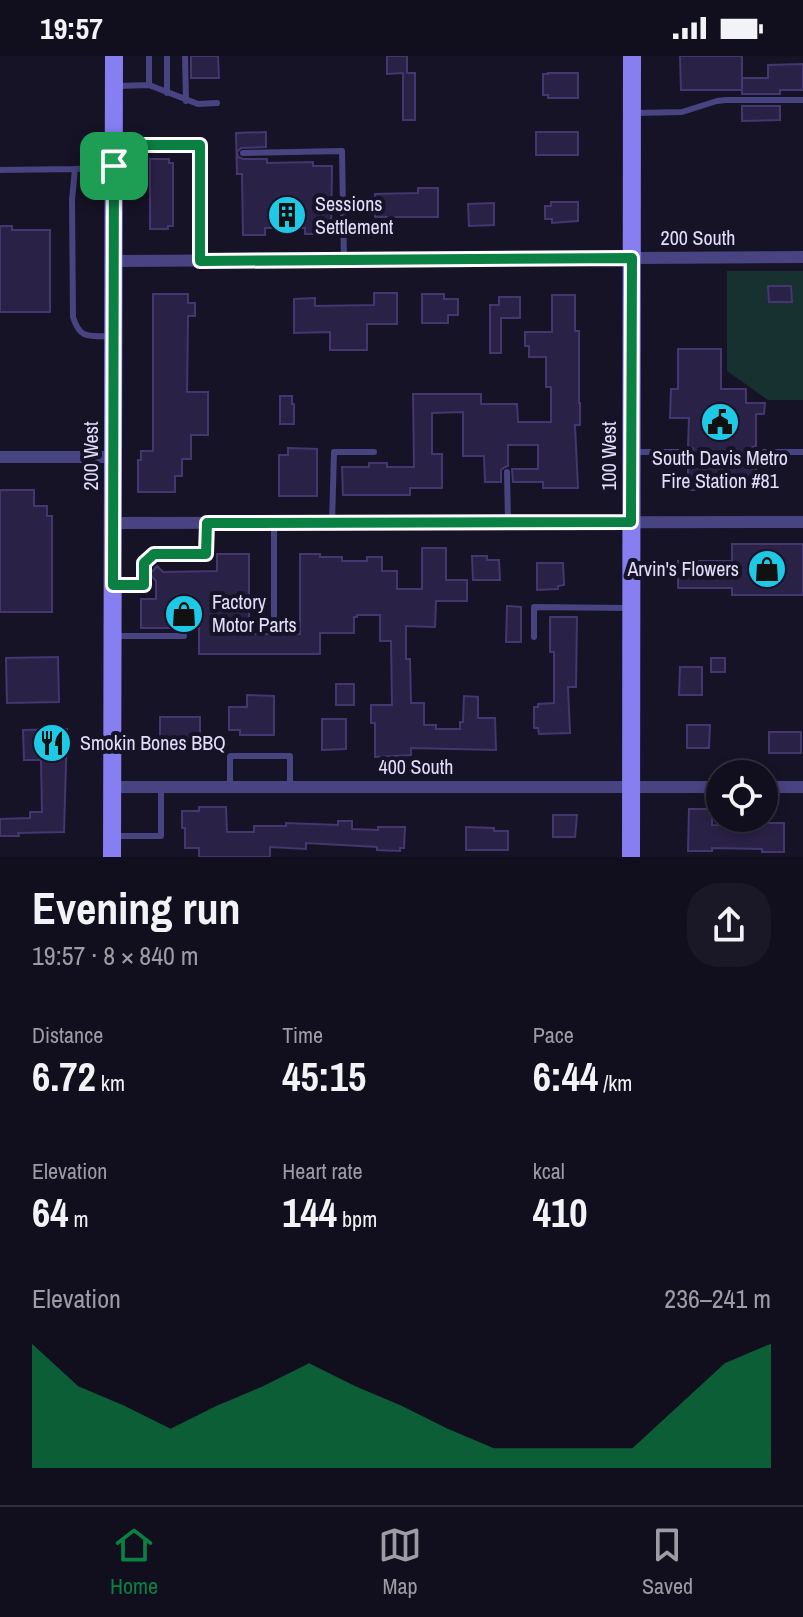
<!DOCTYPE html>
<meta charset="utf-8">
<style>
body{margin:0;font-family:"Archivo Narrow",sans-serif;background:#1a1726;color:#f1f3f6;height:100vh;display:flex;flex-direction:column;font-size:30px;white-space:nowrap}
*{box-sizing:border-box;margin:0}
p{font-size:26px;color:#9c9ca4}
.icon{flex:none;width:44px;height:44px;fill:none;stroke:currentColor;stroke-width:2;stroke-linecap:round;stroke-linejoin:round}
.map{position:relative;height:801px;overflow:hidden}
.panel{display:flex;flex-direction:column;background:#110e1d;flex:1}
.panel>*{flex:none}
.buttons{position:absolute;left:706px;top:704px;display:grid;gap:16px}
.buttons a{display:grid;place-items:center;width:72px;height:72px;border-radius:50%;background:#110e1d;box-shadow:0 4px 12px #0003,0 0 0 2px #302e3b;font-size:40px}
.pin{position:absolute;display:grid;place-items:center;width:68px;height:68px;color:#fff;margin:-34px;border-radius:16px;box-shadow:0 4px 12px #0006}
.round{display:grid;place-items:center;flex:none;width:84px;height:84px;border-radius:32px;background:#1a1726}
.headline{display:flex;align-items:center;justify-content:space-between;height:136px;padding:0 32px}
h1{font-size:44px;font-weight:700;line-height:60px}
.metrics{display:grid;grid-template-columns:repeat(3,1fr);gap:12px;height:136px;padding:8px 32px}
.metrics div{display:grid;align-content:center}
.metrics b{font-size:40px;font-weight:700}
.metrics small{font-size:22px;font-weight:400}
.metrics p{font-size:22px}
.chart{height:224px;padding:16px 32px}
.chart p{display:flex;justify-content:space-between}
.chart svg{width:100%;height:144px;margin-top:8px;fill:#0b8043;opacity:.7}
.status{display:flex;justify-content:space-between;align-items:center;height:56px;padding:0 40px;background:#110e1d;direction:ltr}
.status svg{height:22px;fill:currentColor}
.dock{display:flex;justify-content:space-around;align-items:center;height:112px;border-top:2px solid #302e3b;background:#110e1d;font-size:22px;color:#9c9ca4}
.dock a{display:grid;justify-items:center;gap:4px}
.dock .active{color:#0b8043}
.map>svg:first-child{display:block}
.park{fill:#173030}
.building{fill:#2a2146;stroke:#44366f;stroke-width:2}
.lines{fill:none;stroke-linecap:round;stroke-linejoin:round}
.lane{stroke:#484381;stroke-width:6}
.street{stroke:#484381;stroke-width:12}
.secondary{stroke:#867ef1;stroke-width:18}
.route-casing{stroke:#fff;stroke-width:16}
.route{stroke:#0b8043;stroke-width:10}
.labels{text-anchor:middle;stroke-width:8;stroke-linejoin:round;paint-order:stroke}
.poi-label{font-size:20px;fill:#e2ddfb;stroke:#171327;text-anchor:start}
.street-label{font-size:20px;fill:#e2ddfb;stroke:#171327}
</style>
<div class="status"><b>19:57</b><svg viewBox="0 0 49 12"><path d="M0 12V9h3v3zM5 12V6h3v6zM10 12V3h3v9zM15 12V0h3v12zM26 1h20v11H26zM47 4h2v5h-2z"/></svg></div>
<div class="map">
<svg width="803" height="801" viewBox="0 0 803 801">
<rect width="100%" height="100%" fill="#171327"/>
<path class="park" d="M 727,215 L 803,215 L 803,344 L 768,344 L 727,315 Z"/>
<path class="building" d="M 191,0 L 218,0 L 219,22 L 191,22 Z
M 387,0 L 407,0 L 407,17 L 415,17 L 415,64 L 403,64 L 403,17 L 387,18 Z
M 680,0 L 742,0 L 742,34 L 681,34 Z
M 803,8 L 803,34 L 780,34 L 780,38 L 742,38 L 742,22 L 768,22 L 768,9 Z
M 548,17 L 578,17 L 578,42 L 548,42 L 548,39 L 543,39 L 543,18 L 548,18 Z
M 742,50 L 780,50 L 780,64 L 742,65 Z
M 266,76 L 266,91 L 241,92 L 237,96 L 238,101 L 243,103 L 267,103 L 267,107 L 313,106 L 313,110 L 332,110 L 331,178 L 305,178 L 305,172 L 265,172 L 265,179 L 243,179 L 242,118 L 237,118 L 236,77 Z
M 536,76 L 578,76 L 578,99 L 536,99 Z
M 150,103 L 169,103 L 169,107 L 173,107 L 173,170 L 168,170 L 168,173 L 150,173 Z
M 418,132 L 438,132 L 438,161 L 375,161 L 375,138 L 418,137 Z
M 551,146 L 578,146 L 578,165 L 552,167 L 552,163 L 545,163 L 545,150 L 551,150 Z
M 494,147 L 494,169 L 469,170 L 468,148 Z
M 0,170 L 12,170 L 12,174 L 50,174 L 50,256 L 0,256 Z
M 768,230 L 791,230 L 792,246 L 769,246 Z
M 374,237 L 397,237 L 397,268 L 367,268 L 367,294 L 330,294 L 330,276 L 294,277 L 294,243 L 315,242 L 315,250 L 374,249 Z
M 153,238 L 188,238 L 188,247 L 195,247 L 195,260 L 188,260 L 187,336 L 208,336 L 208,379 L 191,379 L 191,403 L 182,403 L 182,420 L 175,420 L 175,436 L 138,436 L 138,404 L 141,404 L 141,395 L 153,395 Z
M 422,238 L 444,238 L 444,243 L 458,243 L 458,259 L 448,259 L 448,267 L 422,267 Z
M 552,239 L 575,239 L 575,275 L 579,275 L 579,347 L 580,347 L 580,369 L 575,369 L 578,432 L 543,432 L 543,426 L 513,426 L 512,413 L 538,413 L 538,389 L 508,389 L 508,410 L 505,411 L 501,414 L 501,426 L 485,426 L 484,400 L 463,400 L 463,356 L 432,357 L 432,398 L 442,398 L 442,432 L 410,432 L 410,439 L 343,439 L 342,411 L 369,411 L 369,407 L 387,407 L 387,411 L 414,411 L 413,338 L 481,338 L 481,348 L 517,348 L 518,366 L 551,366 L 551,331 L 546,331 L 546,301 L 529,301 L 529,290 L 525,290 L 525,276 L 552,276 Z
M 499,241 L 520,241 L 520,262 L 501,262 L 501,297 L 490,297 L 490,249 L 499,249 Z
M 678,293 L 721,293 L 721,333 L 746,333 L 746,347 L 765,347 L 764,358 L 756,358 L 756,390 L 752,391 L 750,395 L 751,400 L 756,402 L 756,434 L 688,434 L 688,402 L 694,397 L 693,392 L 688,390 L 689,362 L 670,362 L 671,333 L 678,333 Z
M 280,340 L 292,340 L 292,348 L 294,348 L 294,368 L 280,368 Z
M 288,392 L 317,393 L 317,440 L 279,440 L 279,399 L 288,399 Z
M 0,434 L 34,434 L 34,450 L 47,450 L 47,460 L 52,460 L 52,556 L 0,556 Z
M 732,488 L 803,488 L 803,539 L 732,539 L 732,532 L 678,532 L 678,505 L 732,505 Z
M 422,492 L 446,492 L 446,524 L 467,524 L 467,545 L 436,545 L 435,571 L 406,570 L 406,603 L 410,603 L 411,647 L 424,647 L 424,669 L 436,669 L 436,673 L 460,673 L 460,666 L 463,666 L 464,640 L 478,641 L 478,662 L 495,662 L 496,694 L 411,692 L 411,699 L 375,701 L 375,667 L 371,667 L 371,649 L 392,649 L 391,585 L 380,585 L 380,559 L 357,559 L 357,561 L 354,561 L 354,577 L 320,577 L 320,598 L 199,598 L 199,572 L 141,572 L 141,543 L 156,543 L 156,525 L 150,518 L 157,510 L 163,516 L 217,515 L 217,498 L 249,498 L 249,578 L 300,578 L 300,498 L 320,498 L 320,501 L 342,501 L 342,505 L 367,505 L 367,501 L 382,501 L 382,515 L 397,515 L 397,533 L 422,533 Z
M 472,500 L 487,500 L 487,504 L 499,504 L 500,524 L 473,524 Z
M 537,507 L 563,507 L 564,529 L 558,530 L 558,533 L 537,534 Z
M 507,550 L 521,551 L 521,586 L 506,586 Z
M 550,561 L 577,561 L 576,631 L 568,631 L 570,677 L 539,678 L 538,672 L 534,672 L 534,651 L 538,651 L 538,648 L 554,647 L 554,596 L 550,596 Z
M 58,601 L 59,646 L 7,647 L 6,602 Z
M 711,602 L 725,602 L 725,616 L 711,616 Z
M 680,611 L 702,611 L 702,639 L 679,639 Z
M 336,628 L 354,628 L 354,649 L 336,649 Z
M 247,639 L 274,640 L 274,679 L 240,679 L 240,674 L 229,674 L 229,651 L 247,651 Z
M 160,661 L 200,661 L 200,694 L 160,694 Z
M 322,663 L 346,663 L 346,693 L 322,694 Z
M 687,669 L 710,669 L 709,692 L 687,692 Z
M 67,673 L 64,776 L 18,777 L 19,780 L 0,780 L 0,763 L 30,762 L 30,756 L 42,756 L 41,704 L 24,704 L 23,674 Z
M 769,676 L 801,676 L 801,697 L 769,697 Z
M 199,751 L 226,751 L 227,776 L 254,776 L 254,770 L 286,770 L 286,767 L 338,769 L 338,765 L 352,765 L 352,773 L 378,774 L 378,771 L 405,771 L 404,792 L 400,792 L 400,795 L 377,794 L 377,791 L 306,787 L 306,793 L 270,791 L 270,801 L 199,801 L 199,792 L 185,792 L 185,772 L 182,772 L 182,755 L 199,755 Z
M 689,753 L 712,753 L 712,769 L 761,770 L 761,767 L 784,767 L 784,796 L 762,796 L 762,793 L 712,792 L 712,795 L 688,795 Z
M 553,759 L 577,759 L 575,781 L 553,781 Z
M 466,771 L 494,772 L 494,775 L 508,775 L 508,794 L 466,794 Z"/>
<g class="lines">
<path class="lane" d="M 167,0 L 167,37
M 185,0 L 186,45
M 149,29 L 198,48 L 217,47
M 118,30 L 149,29 L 149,0
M 635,57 L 682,56 L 717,45 L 726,44 L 803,44
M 117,89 L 200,89 L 200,205
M 243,97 L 342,95 L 344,204
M 75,113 L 72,144 L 73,261 C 80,284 90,280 110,280
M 0,114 L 75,113 L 110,111
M 636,396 L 688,396
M 756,396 L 803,396
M 507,416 L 508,466
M 332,467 L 334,396 L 374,396
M 116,529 L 144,529 L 144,507 L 154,498 L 206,498 L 207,467
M 274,560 L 274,467
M 116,580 L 184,580
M 534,581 L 534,551 L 628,552
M 230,731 L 230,700 L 290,700 L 290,731
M 116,780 L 161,780 L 161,732"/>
<path class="street" d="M 113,205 L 803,201
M 0,401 L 113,401
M 113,467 L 803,466
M 112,731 L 720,731
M 764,731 L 803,731"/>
<path class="secondary" d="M 112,801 L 114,0
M 631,801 L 632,0"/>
</g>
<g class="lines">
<defs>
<path id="route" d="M 114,89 L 200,89 L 200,205 L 632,202 L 631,466 L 207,467 L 206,498 L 154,498 L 144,507 L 144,529 L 113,529 Z"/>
</defs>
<use href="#route" class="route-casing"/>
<use href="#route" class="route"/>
</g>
<defs>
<symbol id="building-disc" viewBox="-11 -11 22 22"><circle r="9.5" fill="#1ec9e6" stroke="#171327"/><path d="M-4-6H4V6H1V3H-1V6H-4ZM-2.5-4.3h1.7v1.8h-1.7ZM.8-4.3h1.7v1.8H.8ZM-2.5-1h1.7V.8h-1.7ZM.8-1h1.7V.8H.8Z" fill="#111"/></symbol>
<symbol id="civic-disc" viewBox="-11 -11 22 22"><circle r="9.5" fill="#1ec9e6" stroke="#171327"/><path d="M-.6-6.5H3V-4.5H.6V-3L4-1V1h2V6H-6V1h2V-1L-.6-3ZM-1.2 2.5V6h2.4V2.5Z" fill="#111"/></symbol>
<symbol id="shop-disc" viewBox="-11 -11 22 22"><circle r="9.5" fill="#1ec9e6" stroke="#171327"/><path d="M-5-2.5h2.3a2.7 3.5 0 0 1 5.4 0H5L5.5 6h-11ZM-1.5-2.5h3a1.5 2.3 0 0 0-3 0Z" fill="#111"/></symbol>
<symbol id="restaurant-disc" viewBox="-11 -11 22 22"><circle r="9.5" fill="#1ec9e6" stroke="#171327"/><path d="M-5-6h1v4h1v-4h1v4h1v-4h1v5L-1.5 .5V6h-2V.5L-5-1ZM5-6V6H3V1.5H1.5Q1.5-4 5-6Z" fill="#111"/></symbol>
</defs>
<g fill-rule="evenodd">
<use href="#building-disc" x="265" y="137" width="44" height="44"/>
<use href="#civic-disc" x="698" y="344" width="44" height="44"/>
<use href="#shop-disc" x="745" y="491" width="44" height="44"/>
<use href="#shop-disc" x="162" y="536" width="44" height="44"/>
<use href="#restaurant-disc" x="30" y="665" width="44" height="44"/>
</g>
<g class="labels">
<g class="poi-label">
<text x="315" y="155">Sessions<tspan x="315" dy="23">Settlement</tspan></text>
<text x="720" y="409" text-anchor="middle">South Davis Metro<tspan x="720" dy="23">Fire Station #81</tspan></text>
<text x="739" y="520" text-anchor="end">Arvin's Flowers</text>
<text x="212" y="553">Factory<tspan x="212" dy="23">Motor Parts</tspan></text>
<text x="80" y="694">Smokin Bones BBQ</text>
</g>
<g class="street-label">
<text x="698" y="189">200 South</text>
<text transform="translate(91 400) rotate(-90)" y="7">200 West</text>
<text transform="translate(609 400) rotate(-90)" y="7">100 West</text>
<text x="416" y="718">400 South</text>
</g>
</g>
</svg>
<div class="buttons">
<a><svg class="icon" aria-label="locate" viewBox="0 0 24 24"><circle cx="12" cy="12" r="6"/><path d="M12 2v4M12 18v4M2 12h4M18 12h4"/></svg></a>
</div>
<div class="pin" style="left:114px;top:110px;background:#1e9e55"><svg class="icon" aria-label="arrive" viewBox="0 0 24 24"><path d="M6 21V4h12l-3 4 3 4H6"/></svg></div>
</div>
<section class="panel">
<div class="headline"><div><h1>Evening run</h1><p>19:57 · 8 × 840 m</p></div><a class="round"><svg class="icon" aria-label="share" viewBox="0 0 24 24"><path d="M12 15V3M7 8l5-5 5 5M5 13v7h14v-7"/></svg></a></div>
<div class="metrics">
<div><p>Distance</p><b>6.72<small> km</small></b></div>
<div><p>Time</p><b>45:15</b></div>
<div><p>Pace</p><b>6:44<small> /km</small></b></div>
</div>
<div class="metrics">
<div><p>Elevation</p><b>64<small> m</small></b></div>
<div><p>Heart rate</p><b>144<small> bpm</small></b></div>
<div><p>kcal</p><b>410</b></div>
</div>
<div class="chart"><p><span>Elevation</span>236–241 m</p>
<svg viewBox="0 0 160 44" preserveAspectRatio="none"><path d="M0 44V6L10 19L20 25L30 32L40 25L50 19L60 12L70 19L80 25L90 32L100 38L110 38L120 38L130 38L140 25L150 12L160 6V44z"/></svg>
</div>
</section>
<nav class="dock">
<a class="active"><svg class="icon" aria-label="home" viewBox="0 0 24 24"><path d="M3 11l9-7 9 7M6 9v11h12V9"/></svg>Home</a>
<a><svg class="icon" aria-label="map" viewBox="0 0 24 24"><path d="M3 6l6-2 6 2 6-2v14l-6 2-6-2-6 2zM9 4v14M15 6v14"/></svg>Map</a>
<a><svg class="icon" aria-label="saved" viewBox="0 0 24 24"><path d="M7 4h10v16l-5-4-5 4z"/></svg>Saved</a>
</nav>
